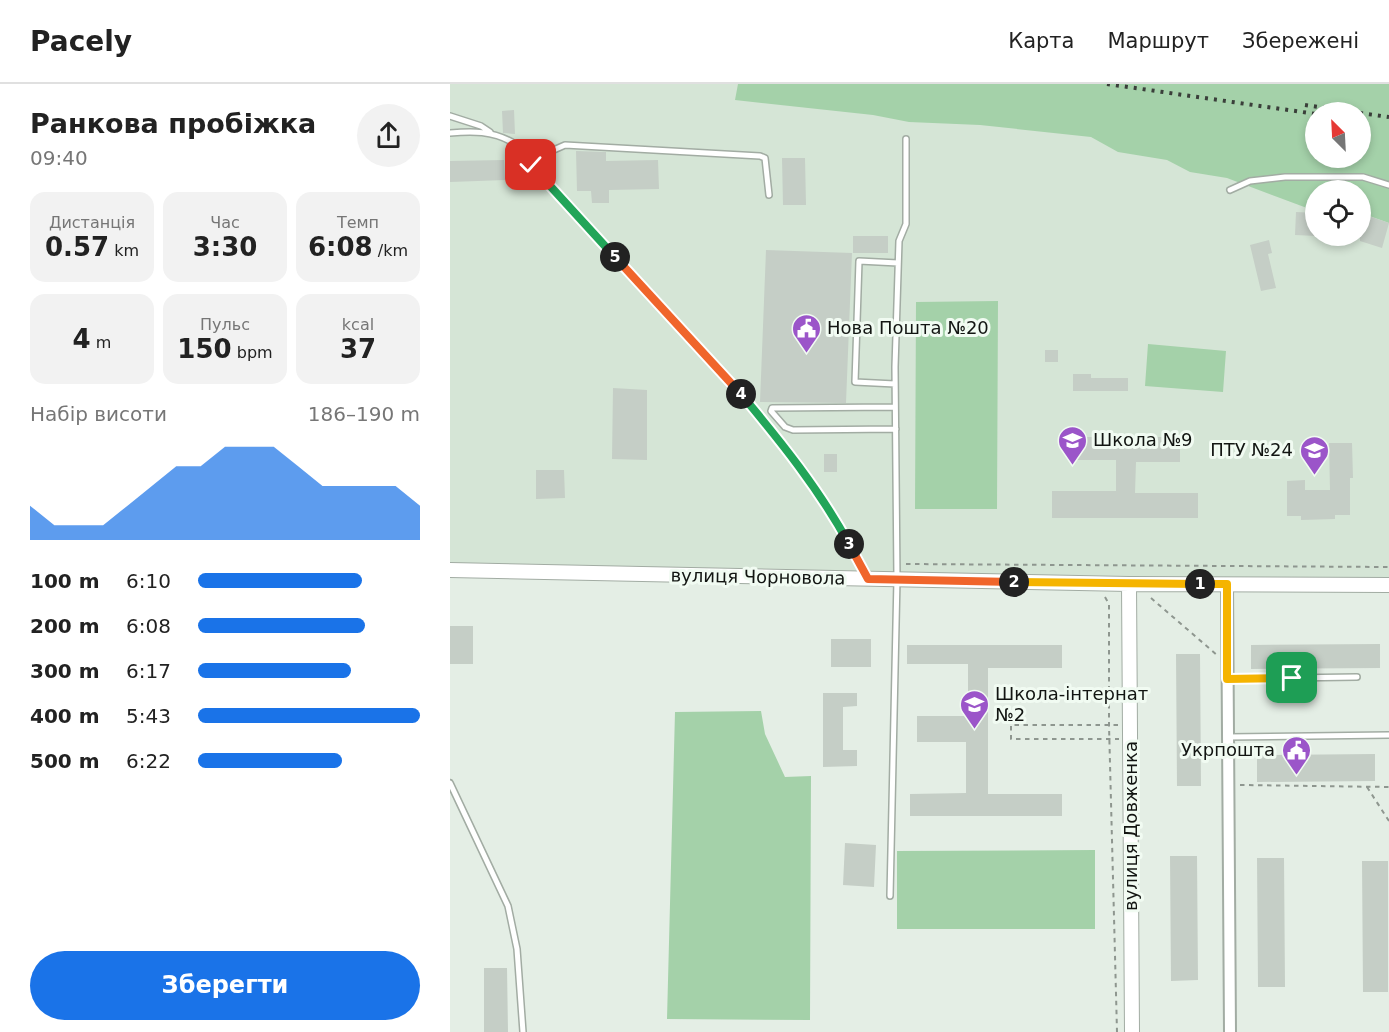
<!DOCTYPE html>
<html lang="uk">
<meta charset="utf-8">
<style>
body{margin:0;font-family:"DejaVu Sans",sans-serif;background:#f2f2f2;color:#222;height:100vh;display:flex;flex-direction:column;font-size:22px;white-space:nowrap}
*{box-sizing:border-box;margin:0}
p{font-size:20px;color:#767676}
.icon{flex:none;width:33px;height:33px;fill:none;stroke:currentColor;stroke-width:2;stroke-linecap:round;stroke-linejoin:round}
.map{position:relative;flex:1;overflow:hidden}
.drawer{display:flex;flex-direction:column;background:#fff;width:450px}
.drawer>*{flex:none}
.needle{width:39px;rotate:336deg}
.tools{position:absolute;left:855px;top:18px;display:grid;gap:12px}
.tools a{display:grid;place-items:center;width:66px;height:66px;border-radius:50%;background:#fff;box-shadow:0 3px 9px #0003;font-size:30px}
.pin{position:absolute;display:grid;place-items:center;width:51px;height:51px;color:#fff;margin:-26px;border-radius:12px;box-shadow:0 3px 9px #0006}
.km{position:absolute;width:30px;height:30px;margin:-15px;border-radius:50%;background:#222;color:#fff;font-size:16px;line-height:30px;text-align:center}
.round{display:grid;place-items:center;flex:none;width:63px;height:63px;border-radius:32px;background:#f2f2f2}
.overview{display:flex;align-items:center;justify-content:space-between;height:102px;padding:0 30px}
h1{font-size:27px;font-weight:800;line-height:45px}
.figures{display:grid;grid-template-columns:repeat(3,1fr);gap:9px;height:102px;padding:6px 30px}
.figures div{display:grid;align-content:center;border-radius:15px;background:#f2f2f2;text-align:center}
.figures b{font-size:26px;font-weight:800}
.figures small{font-size:16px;font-weight:400}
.figures p{font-size:16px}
.chart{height:168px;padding:12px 30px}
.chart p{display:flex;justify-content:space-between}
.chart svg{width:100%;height:108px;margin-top:6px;fill:#1a73e8;opacity:.7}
.button{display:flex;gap:12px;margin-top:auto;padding:12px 30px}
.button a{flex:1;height:69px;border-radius:36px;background:#1a73e8;color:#fff;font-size:24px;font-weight:800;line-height:69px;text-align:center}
ul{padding:0 30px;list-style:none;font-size:20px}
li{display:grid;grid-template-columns:96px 72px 1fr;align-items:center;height:45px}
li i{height:15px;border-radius:8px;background:#1a73e8}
header{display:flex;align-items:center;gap:36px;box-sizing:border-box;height:84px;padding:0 30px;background:#fff;border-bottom:2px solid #e0e0e0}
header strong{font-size:28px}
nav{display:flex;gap:33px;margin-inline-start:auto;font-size:21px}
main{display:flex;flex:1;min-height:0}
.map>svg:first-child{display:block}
.built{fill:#d5e5d6;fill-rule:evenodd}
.green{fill:#a4d1a9;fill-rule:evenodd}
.building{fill:#c5cec6}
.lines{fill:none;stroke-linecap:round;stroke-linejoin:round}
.service-casing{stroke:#a2aca3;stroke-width:8}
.minor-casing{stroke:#a2aca3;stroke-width:14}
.tertiary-casing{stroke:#a2aca3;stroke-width:16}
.path{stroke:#8e968f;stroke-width:2;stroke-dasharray:4.5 4.5;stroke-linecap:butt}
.service{stroke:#fff;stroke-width:5}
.minor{stroke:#fff;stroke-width:10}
.tertiary{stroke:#fff;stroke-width:14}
.rail{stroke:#3a3f3a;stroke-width:4;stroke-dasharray:3 6;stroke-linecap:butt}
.split-1-casing{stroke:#fff;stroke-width:12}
.split-2-casing{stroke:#fff;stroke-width:12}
.split-3-casing{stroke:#fff;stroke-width:12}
.split-4-casing{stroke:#fff;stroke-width:12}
.split-5-casing{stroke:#fff;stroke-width:12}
.split-6-casing{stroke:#fff;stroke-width:12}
.split-1{stroke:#f5b400;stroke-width:8}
.split-2{stroke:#f5b400;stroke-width:8}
.split-3{stroke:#f0652b;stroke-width:8}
.split-4{stroke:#22a559;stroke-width:8}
.split-5{stroke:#f0652b;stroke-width:8}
.split-6{stroke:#22a559;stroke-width:8}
.labels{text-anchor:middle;stroke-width:6;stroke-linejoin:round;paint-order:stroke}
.poi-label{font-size:18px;fill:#121512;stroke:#f1fbf2;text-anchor:start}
.street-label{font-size:18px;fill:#121512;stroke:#f1fbf2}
</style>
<header>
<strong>Pacely</strong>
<nav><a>Карта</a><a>Маршрут</a><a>Збережені</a></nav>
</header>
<main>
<section class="drawer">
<div class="overview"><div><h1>Ранкова пробіжка</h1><p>09:40</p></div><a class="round"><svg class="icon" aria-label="share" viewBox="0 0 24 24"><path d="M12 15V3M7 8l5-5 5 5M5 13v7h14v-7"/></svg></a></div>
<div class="figures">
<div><p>Дистанція</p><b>0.57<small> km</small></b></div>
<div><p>Час</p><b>3:30</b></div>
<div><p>Темп</p><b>6:08<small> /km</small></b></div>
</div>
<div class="figures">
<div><b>4<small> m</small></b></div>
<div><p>Пульс</p><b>150<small> bpm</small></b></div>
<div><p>kcal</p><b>37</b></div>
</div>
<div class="chart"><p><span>Набір висоти</span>186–190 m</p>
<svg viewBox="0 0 160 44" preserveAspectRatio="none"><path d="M0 44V30L10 38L20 38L30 38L40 30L50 22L60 14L70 14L80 6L90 6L100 6L110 14L120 22L130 22L140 22L150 22L160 30V44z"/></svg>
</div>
<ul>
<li><b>100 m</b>6:10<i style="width:74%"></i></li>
<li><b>200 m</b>6:08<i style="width:75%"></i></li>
<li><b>300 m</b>6:17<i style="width:69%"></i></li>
<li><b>400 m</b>5:43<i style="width:100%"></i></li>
<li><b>500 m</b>6:22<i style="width:65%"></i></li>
</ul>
<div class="button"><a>Зберегти</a></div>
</section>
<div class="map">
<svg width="939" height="948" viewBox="0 0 939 948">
<rect width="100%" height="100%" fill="#e4eee5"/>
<path class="built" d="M 0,0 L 491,0 L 866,74 L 910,74 L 939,78 L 939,495 L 679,494 L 0,481 ZM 866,106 L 910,106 L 910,152 L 866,152 Z"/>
<path class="green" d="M 288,0 L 939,0 L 939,139 L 911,129 L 910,106 L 866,106 L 865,127 L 777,94 L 740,88 L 717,76 L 668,68 L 641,53 L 530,41 L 459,38 L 423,31 L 285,16 ZM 866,28 L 910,28 L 910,74 L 866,74 Z
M 548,217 L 547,425 L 465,425 L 466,218 Z
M 698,260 L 776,267 L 773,308 L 695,302 Z
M 311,627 L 315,650 L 335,693 L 361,692 L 360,936 L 217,935 L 225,628 Z
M 645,766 L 645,845 L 447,845 L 447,767 Z"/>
<path class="building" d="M 64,26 L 65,50 L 53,49 L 52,27 Z
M 126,67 L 156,68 L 156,77 L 208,76 L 209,105 L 159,106 L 159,119 L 142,119 L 141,107 L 127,107 Z
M 332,74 L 355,74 L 356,121 L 333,121 Z
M 54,76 L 55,96 L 0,98 L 0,77 Z
M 846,128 L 866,129 L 866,152 L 845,151 Z
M 910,129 L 939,139 L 932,164 L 910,157 Z
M 403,152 L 438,152 L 438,169 L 403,169 Z
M 819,156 L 822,169 L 818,170 L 826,204 L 811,207 L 800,161 Z
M 316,166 L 402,169 L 396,319 L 310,318 Z
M 595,266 L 608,266 L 608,278 L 595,278 Z
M 623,290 L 641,290 L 641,294 L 678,294 L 678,307 L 623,307 Z
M 163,304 L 197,306 L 197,376 L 162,375 Z
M 621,353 L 730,353 L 730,378 L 686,378 L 685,409 L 748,409 L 748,434 L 602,434 L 602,407 L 666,407 L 666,376 L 621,376 Z
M 879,359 L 902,359 L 903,394 L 900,394 L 900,431 L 885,431 L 885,435 L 851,436 L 851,432 L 837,432 L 837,397 L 855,396 L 855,406 L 880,406 Z
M 374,370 L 387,370 L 387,388 L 374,388 Z
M 86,386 L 114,386 L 115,414 L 86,415 Z
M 0,542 L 23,542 L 23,580 L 0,580 Z
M 381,555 L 421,555 L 421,583 L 381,583 Z
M 930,560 L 930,584 L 801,585 L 801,561 Z
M 457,561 L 612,561 L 612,584 L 538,584 L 538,710 L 612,710 L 612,732 L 460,732 L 460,710 L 516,709 L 516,658 L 467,658 L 467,632 L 518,632 L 518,580 L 457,580 Z
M 726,570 L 750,570 L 751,702 L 727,702 Z
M 373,609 L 407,609 L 407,622 L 393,623 L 393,666 L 407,666 L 407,682 L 373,683 Z
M 925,670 L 925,697 L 807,698 L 807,671 Z
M 395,759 L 426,761 L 424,803 L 393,801 Z
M 720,772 L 747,772 L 748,896 L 721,897 Z
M 807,774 L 834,774 L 835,903 L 808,903 Z
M 912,777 L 938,777 L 938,908 L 913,908 Z
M 34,884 L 57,884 L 58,948 L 34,948 Z"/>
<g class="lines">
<defs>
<path id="service" d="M 0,32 L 31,42 L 40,48
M 0,49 C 23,47 42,47 62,58 C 151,167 257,262 344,373 C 373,410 395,452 417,493
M 81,81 L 90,72 L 115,61 L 310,72 L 315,74 L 319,111
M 780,106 L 800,97 L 835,93 L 913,93 L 939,101
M 445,300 L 405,298 L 409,177 L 448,179
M 445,323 L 322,324 L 321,327 L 335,343 L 343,346 L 446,345
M 777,595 L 907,593
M 778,653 L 939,651
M 0,699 L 58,822 L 67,865 L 73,948
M 440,812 L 447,495 L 445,283 L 449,157 L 456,140 L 456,55"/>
<path id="minor" d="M 777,500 L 780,948"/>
<path id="tertiary" d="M 0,486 L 679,500 L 939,501
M 679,500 L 682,948"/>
</defs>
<use href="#service" class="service-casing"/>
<use href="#minor" class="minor-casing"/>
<use href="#tertiary" class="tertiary-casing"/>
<path class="path" d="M 456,480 L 939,483
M 655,513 L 659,520 L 659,641 L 667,948
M 701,514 L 767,571
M 668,641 L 561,641 L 561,655 L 669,655
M 790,701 L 939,703
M 917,703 L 939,737"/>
<use href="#service" class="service"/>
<use href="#minor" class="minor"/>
<use href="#tertiary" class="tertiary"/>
<path class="rail" d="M 657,0 L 866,30
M 855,21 L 904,28
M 910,29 L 939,33"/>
</g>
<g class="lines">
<defs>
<path id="split-1" d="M 750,500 L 777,500 L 777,595 L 842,594"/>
<path id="split-2" d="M 564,498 L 750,500"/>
<path id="split-3" d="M 399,460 L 418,495 L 564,498"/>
<path id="split-4" d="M 291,310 C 331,358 369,405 399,460"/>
<path id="split-5" d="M 165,173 L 291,310"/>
<path id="split-6" d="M 81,81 L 165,173"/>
</defs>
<use href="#split-1" class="split-1-casing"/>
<use href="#split-2" class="split-2-casing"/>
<use href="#split-3" class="split-3-casing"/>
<use href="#split-4" class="split-4-casing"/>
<use href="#split-5" class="split-5-casing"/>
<use href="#split-6" class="split-6-casing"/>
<use href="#split-1" class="split-1"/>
<use href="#split-2" class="split-2"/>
<use href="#split-3" class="split-3"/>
<use href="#split-4" class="split-4"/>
<use href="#split-5" class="split-5"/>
<use href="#split-6" class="split-6"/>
</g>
<defs>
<symbol id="civic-pin" viewBox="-11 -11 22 30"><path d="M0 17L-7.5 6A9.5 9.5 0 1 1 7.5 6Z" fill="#9b55c9" stroke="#f1fbf2"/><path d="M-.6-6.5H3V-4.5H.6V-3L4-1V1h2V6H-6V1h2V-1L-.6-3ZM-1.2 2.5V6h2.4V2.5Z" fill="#fff"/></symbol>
<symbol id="school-pin" viewBox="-11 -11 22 30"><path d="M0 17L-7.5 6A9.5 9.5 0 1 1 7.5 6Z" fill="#9b55c9" stroke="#f1fbf2"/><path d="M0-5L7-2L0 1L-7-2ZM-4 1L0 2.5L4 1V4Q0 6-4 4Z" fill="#fff"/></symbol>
<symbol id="university-pin" viewBox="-11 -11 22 30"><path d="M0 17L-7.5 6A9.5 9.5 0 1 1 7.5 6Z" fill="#9b55c9" stroke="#f1fbf2"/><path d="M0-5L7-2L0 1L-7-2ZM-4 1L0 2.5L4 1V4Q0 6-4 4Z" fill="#fff"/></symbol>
</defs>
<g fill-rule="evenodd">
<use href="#civic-pin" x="340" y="228" width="33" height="45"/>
<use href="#school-pin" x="606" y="340" width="33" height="45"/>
<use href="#university-pin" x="848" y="350" width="33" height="45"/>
<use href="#school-pin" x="508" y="604" width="33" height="45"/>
<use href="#civic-pin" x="830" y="650" width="33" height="45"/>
</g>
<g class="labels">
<g class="poi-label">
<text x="377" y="250">Нова Пошта №20</text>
<text x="643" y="362">Школа №9</text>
<text x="843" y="372" text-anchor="end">ПТУ №24</text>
<text x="545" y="616">Школа-інтернат<tspan x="545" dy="21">№2</tspan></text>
<text x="825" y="672" text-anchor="end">Укрпошта</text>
</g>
<g class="street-label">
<text transform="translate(308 493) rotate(1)" y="6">вулиця Чорновола</text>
<text transform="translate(681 742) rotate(-90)" y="6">вулиця Довженка</text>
</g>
</g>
</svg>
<div class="tools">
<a><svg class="needle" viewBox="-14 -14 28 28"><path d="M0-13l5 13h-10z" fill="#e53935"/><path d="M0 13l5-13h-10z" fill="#767676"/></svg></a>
<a><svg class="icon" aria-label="locate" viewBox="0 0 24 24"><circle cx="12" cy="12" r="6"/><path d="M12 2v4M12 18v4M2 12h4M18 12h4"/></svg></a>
</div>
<div class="pin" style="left:842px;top:594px;background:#1e9e55"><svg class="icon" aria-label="arrive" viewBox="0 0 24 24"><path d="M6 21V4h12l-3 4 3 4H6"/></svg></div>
<div class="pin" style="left:81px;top:81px;background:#d93025"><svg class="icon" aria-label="check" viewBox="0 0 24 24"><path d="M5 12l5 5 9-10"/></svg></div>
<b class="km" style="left:750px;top:500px">1</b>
<b class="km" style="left:564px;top:498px">2</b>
<b class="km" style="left:399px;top:460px">3</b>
<b class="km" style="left:291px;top:310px">4</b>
<b class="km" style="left:165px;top:173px">5</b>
</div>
</main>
